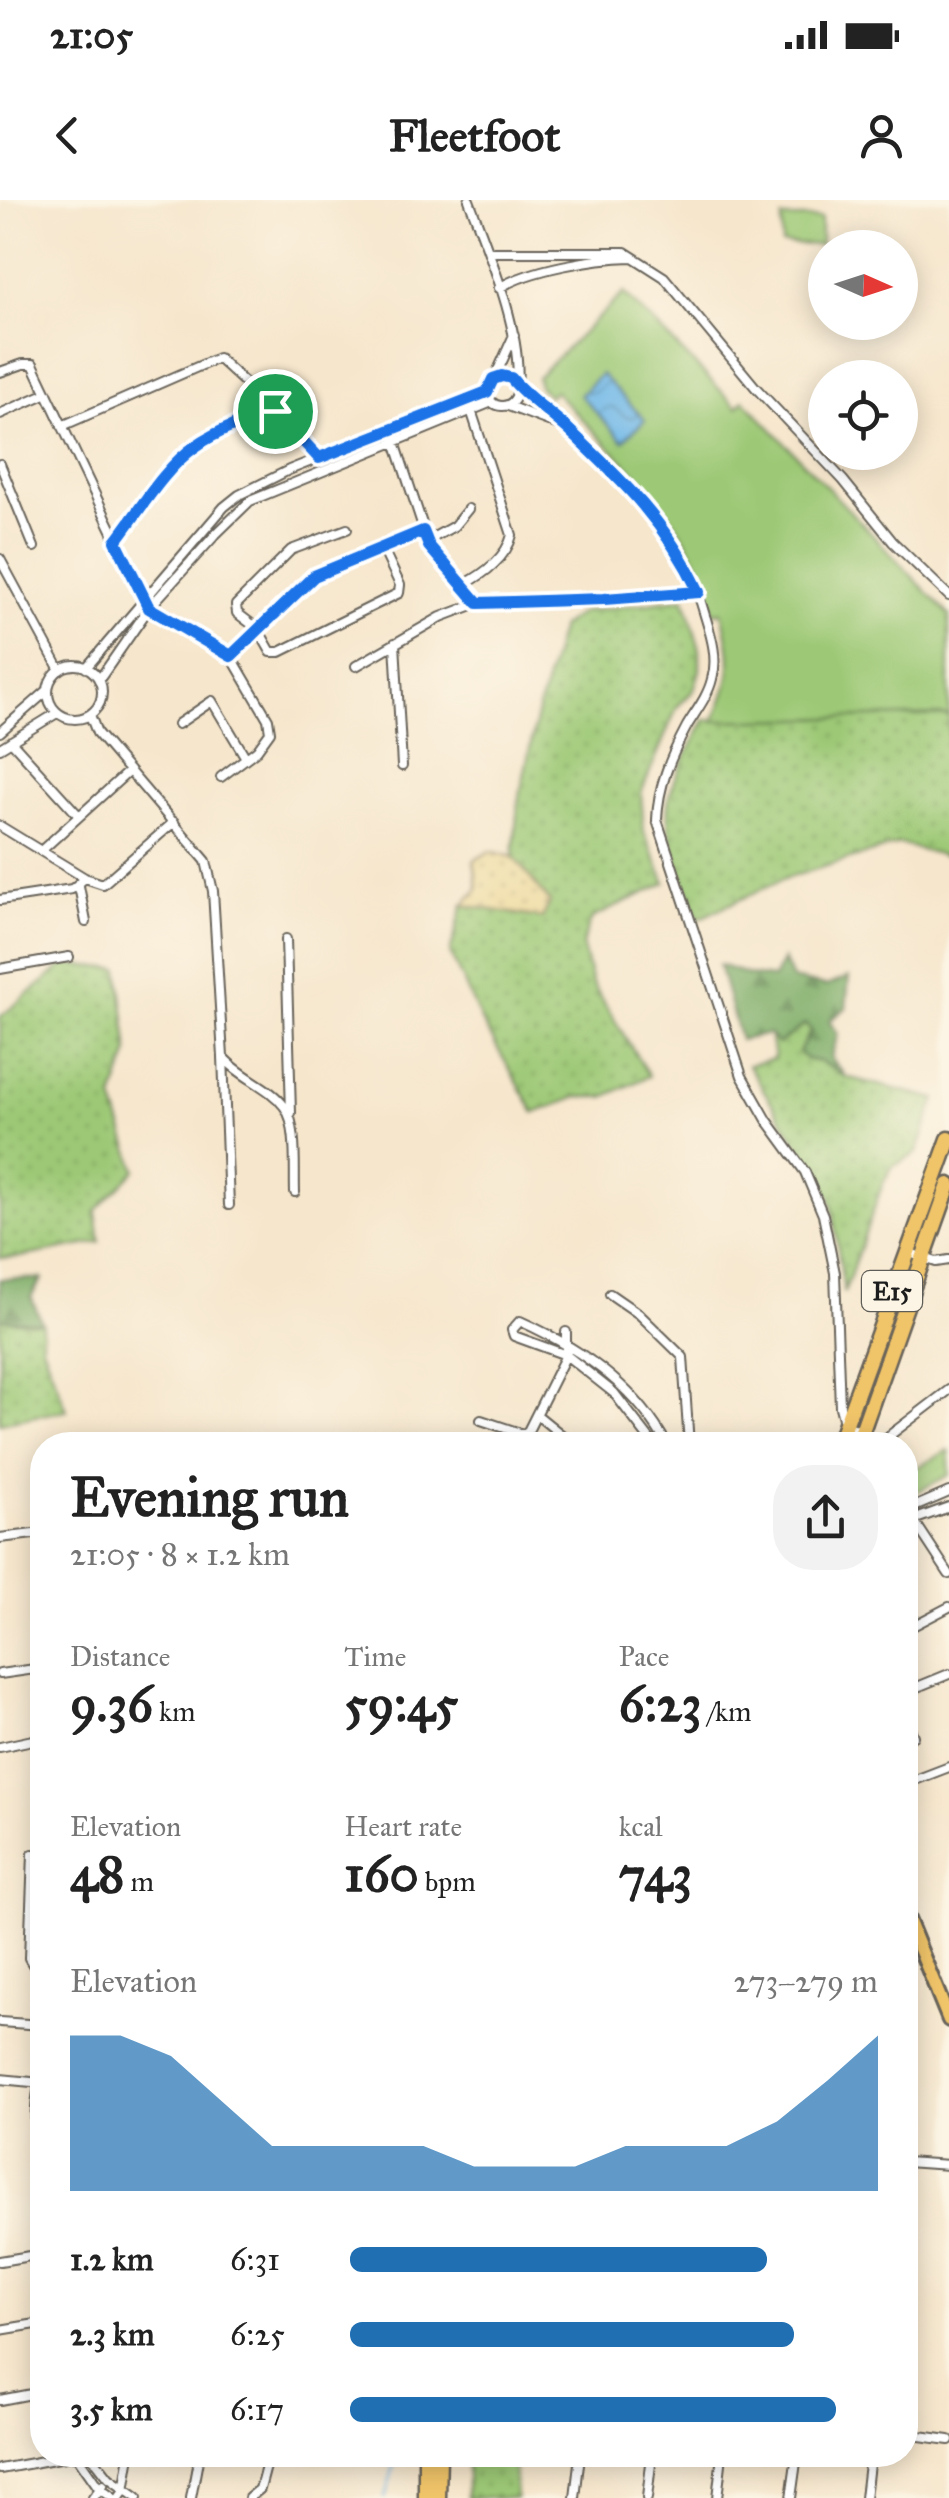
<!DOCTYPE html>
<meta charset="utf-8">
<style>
body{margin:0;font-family:"IM FELL Great Primer",serif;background:#f2f2f2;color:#222;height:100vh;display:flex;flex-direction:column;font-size:38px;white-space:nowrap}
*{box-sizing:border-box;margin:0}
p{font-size:32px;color:#767676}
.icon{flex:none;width:55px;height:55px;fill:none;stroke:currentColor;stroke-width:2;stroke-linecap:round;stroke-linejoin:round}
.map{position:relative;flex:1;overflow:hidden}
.details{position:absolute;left:30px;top:1232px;width:888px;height:1035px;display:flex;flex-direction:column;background:#fff;border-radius:40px;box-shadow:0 5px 25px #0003}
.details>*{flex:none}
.needle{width:65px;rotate:93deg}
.fabs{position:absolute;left:808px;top:30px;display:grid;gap:20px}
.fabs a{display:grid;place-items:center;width:110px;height:110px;border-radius:50%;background:#fff;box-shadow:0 5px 25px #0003;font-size:50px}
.pin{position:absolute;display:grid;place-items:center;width:85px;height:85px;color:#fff;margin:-42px;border:5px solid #fff;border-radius:50%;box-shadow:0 2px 10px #0007}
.round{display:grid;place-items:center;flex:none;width:105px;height:105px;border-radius:40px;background:#f2f2f2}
.head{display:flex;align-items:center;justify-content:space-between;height:170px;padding:0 40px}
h1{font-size:55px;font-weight:700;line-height:75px}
.metrics{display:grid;grid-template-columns:repeat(3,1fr);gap:15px;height:170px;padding:10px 40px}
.metrics div{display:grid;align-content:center}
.metrics b{font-size:50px;font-weight:700}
.metrics small{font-size:28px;font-weight:400}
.metrics p{font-size:28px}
.chart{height:280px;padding:20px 40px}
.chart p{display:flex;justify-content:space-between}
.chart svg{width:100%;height:180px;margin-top:10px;fill:#1f6fb2;opacity:.7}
ul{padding:0 40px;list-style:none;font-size:32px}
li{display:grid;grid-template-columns:160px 120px 1fr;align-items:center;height:75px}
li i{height:25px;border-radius:12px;background:#1f6fb2}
.status{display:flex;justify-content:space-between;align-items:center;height:70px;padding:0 50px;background:#fff;direction:ltr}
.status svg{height:28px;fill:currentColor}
header{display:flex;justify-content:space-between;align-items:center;height:130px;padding:0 40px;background:#fff;font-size:45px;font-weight:700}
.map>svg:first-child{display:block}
.grass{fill:url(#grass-dots);stroke:#5c7249;stroke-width:2.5}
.forest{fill:url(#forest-firs);stroke:#4d6442;stroke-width:2.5}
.sand{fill:url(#sand-dots);stroke:#857b5d;stroke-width:2.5}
.garden{fill:#9dc976;stroke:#5c7249;stroke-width:2.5}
.water{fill:url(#water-waves);stroke:#466a82;stroke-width:2.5}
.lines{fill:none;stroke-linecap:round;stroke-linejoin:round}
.stream{stroke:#6fb8e8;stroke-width:2.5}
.minor-casing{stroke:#68635a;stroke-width:12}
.primary-casing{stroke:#68635a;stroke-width:18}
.trunk-casing{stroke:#68635a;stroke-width:19}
.minor{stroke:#fff;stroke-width:8}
.primary{stroke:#f0c469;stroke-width:12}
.trunk{stroke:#f0c469;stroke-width:14}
.route-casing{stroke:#fff;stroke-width:20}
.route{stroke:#1a73e8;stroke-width:12}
.labels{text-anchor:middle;stroke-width:8;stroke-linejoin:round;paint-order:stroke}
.shield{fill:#fcf5e5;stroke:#5f5d58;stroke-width:2.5}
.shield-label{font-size:25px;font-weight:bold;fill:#1c1c1c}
</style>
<div class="status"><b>21:05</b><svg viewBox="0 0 49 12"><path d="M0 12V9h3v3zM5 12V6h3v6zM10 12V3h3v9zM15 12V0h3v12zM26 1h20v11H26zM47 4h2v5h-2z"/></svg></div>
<header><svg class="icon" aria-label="back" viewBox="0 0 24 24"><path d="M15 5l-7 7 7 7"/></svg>Fleetfoot<svg class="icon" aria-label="person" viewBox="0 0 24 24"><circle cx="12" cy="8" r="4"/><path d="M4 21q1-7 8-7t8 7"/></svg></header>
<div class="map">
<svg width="949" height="2298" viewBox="0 0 949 2298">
<defs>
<pattern id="grass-dots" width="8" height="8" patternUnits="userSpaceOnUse" patternTransform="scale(2.5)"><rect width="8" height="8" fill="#9dc976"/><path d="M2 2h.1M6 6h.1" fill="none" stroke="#87ac66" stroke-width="1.8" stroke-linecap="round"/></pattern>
<pattern id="forest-firs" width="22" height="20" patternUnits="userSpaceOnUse" patternTransform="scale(2.5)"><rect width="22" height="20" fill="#7ead67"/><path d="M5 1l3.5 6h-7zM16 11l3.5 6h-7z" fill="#668c54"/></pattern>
<pattern id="sand-dots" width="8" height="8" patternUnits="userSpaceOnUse" patternTransform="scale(2.5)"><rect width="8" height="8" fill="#eeda9e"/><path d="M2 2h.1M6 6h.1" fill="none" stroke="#ccba88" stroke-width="1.8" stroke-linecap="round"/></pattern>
<pattern id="water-waves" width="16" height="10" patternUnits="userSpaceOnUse" patternTransform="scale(2.5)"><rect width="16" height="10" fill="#6fb8e8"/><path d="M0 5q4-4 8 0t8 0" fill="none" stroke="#5a95bb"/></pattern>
</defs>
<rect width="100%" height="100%" fill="#fcf5e5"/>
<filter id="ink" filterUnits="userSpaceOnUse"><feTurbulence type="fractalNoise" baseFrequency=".01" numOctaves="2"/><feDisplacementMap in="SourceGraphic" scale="20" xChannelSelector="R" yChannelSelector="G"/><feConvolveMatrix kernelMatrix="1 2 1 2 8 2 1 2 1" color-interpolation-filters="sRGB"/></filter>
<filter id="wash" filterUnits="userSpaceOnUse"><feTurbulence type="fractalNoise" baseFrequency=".0048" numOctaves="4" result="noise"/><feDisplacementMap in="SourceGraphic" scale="40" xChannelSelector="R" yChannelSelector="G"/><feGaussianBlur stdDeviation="2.25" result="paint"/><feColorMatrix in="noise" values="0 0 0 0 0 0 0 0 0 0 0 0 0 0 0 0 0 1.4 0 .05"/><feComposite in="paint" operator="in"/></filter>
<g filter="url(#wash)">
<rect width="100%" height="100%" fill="#f6e6cc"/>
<path class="grass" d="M 685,398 L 700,450 L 700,470 L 694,490 L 677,507 L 641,593 L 644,632 L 666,683 L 592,718 L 582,744 L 592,783 L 649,876 L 604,897 L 577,897 L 535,913 L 481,820 L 450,753 L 463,705 L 542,718 L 550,702 L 513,657 L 518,604 L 537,515 L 561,426 L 582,412 Z
M 949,515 L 949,657 L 899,644 L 784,679 L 698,719 C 687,686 661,632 669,598 C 676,571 692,545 705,520 Z
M 65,764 L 119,769 L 129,852 L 113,899 L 136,970 L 96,1011 L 100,1042 L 20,1057 L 0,1058 L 0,817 Z
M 805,824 L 811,830 L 806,859 L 821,862 L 846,877 L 936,899 L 917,953 L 892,967 L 883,983 L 844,1093 L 831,999 L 748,865 L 774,859 L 770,834 Z
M 0,1119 L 42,1123 L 42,1146 L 67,1210 L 0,1223 Z
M 467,2255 L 522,2255 L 514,2271 L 516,2298 L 467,2298 Z"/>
<path class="forest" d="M 783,759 L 792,779 L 826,786 L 849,777 L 846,808 L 829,821 L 838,834 L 831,858 L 846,877 L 821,862 L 806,859 L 799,852 L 811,830 L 805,824 L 778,844 L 769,834 L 740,840 L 719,765 L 750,775 L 773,778 Z
M 0,1079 L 42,1079 L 31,1097 L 42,1123 L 0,1119 Z"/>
<path class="sand" d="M 490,651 L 513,657 L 550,702 L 542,718 L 463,705 L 478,689 L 474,661 Z"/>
<path class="garden" d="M 782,18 L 821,18 L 821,45 L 782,44 Z
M 624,93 L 737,207 L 744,200 L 949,415 L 949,515 L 713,521 C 735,477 733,459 722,412 L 714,413 C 703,362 675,312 634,278 L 637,275 L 554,191 L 549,196 L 539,186 L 537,177 Z
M 949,1250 L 949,1275 L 905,1298 L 905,1274 Z"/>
<path class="water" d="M 601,174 L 645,220 L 623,241 L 580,195 Z"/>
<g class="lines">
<path class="stream" d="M 385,2298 L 397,2255"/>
</g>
</g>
<g filter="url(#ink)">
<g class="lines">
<defs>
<path id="minor" d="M 469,0 C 488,51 523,133 517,186 C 594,251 679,318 706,419 C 712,438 718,460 712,479 C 708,496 696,511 687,526 C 671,556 658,586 657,620 L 742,876 L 767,920 L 805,972 L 823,1015 L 835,1073 L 840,1207 L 845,1226 L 862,1230
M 489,52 L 625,52 L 664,77 L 756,188 L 843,280 L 893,342 L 949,396
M 499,88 C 530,69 595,58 632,57
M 0,172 L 23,164 L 33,164 L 149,408 L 231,456 L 313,376 L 423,331
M487 191a15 15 0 1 1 30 0a15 15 0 1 1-30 0Z
M 495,177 L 514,135
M 508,206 L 556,224
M 0,214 L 47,193
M 62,226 L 218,158 L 295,229 L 319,258
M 393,236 L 429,345 L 465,384 C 484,374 507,357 512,335 L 471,210
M 0,264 L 34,347
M 347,329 L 291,350 L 236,405 L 237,413 L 258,429 L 271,452 L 280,452 L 399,393 L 400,385 L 382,347
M 115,341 C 140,310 164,268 196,246 C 220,229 248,220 275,211
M 427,341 L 454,326 L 468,309
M 0,359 L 60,470
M 395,443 L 402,566
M48 492a27 27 0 1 1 54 0a27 27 0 1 1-54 0Z
M 356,466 L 441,417 L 478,403 L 604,399 L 699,391
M 86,468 L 224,307 L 239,295 L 289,270 L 487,191
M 99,480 L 149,408 L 216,334 L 250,301 L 492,202
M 90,515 L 97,533 L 206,661 L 213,691 L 223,857 C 240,877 269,886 284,906 C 298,923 294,970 295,992
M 178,524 L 212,501 L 246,558
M 0,532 L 48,490
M 11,541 L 79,616
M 0,548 L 57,513
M 221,577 L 257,550 L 270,532 L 268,519 L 231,456
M 0,626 L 85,678 L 103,684 L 174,622
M 42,650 L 129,571
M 79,686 L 86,722
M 0,700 L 72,689 L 85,678
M 286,739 L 291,913
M 0,769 L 69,757
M 223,857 L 229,1005
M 907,1052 L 936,1062 L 949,1060
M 610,1094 L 639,1114 L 683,1157 L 689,1245
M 537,1215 L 574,1245
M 481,1220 L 526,1235
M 521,1245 L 566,1155 L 566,1132
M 654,1245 L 614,1193 L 566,1155 L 514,1136 L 512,1130 L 520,1121 C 580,1148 636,1186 667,1245
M 877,1245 L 949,1190
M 907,1310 L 949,1374
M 907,1310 L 949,1292
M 905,1323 L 949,1307
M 0,1338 L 42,1333
M 905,1430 L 949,1407
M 0,1474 L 42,1468
M 905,1492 L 949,1474
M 905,1514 L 913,1536
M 0,1547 L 42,1538
M 910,1582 L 949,1567
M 33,1654 L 29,1758 L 42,1780
M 0,1822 L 42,1825
M 42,1871 C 31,1914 35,1956 42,1998
M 0,1879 L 42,1883
M 905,1962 L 949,1965
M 0,2061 L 42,2054
M 0,2130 L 42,2123
M 0,2200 L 42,2192
M 905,2234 L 949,2240
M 76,2255 L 99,2288 L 113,2298
M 91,2255 L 109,2278 L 137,2298
M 0,2269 L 76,2255
M 93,2298 L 103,2285
M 119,2298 L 124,2291 L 130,2255
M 191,2298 L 199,2255
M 249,2298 L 260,2289 L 269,2255
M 575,2298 L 580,2255
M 647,2298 L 652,2255
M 717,2298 L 722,2255
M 791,2298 L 797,2255
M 865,2298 L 870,2255"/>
<path id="primary" d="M 905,1712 L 949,1820"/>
<path id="trunk" d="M 838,1245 L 949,939
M 857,1245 L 949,985
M 426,2298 L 426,2255
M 438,2298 L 439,2255"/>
</defs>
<use href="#minor" class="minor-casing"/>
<use href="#primary" class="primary-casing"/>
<use href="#trunk" class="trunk-casing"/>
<use href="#minor" class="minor"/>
<use href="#primary" class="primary"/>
<use href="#trunk" class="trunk"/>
</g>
</g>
<g class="lines" filter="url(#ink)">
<defs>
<path id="route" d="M 502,176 L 511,178 C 527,198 550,212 569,230 C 624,282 666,322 699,392 L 604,399 L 478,403 L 429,346 L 423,331 L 314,376 L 231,456 L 149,408 L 116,341 C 140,310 164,268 196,246 C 220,229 248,220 275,211 L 319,258 L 487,192 L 493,179 Z"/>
</defs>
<use href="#route" class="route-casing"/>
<use href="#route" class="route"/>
</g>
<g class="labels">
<rect class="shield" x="862" y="1071" width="60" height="40" rx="8"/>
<g class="shield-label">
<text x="892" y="1100">E15</text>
</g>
</g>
</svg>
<div class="fabs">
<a><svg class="needle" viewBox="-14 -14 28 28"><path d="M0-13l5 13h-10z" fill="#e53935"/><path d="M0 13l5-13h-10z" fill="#767676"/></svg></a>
<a><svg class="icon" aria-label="locate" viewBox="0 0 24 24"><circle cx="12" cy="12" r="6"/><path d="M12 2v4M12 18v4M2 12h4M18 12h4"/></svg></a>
</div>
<div class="pin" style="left:275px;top:211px;background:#1e9e55"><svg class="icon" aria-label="arrive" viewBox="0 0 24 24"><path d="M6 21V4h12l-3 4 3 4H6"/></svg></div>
<section class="details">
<div class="head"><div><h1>Evening run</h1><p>21:05 · 8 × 1.2 km</p></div><a class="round"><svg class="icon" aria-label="share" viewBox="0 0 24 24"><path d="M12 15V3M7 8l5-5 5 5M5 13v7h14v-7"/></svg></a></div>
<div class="metrics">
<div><p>Distance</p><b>9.36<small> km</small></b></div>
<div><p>Time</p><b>59:45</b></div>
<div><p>Pace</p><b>6:23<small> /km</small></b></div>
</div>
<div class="metrics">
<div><p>Elevation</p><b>48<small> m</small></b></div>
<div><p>Heart rate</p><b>160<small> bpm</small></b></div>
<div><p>kcal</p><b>743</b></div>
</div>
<div class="chart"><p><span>Elevation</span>273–279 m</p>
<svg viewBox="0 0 160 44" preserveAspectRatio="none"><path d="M0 44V6L10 6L20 11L30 22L40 33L50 33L60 33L70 33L80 38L90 38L100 38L110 33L120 33L130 33L140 27L150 17L160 6V44z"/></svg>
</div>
<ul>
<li><b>1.2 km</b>6:31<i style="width:79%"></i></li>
<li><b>2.3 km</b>6:25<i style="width:84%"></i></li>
<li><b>3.5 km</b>6:17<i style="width:92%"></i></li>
</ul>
</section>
</div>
